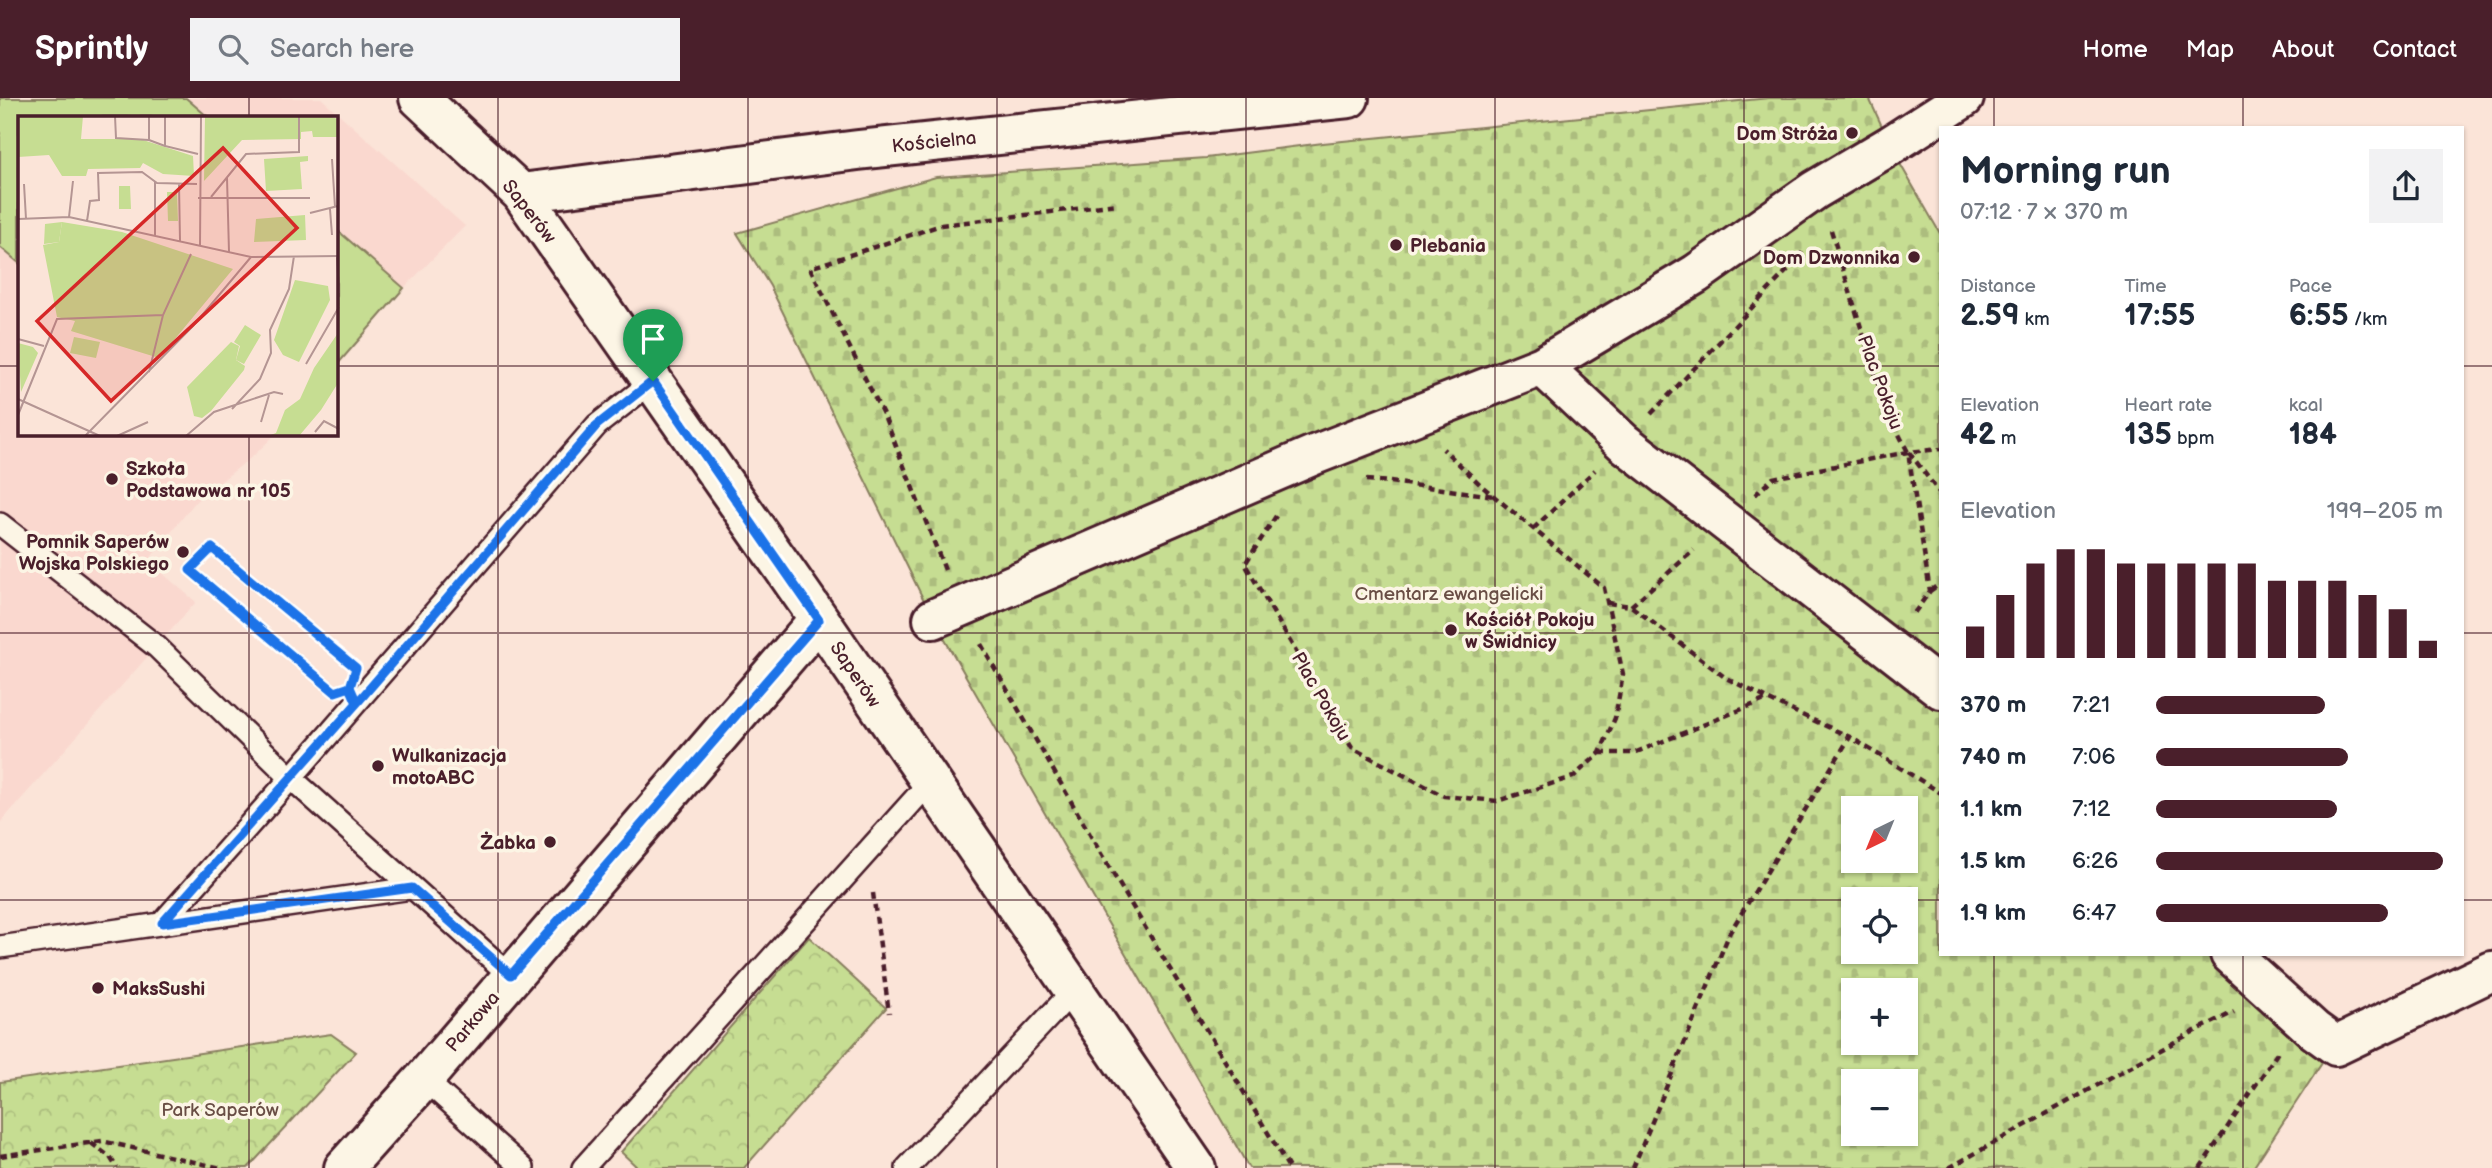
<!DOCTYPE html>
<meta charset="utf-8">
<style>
body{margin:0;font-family:"Balsamiq Sans",sans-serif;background:#f2f2f3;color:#1f2937;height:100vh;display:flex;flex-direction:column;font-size:26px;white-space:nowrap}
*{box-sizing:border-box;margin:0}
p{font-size:23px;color:#747a83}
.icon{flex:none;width:38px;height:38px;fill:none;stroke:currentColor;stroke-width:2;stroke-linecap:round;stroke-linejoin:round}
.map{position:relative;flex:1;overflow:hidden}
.sheet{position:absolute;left:1939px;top:28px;width:525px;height:830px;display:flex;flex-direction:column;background:#fff;border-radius:0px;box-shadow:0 2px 5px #0004}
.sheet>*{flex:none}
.needle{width:46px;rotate:223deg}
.buttons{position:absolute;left:1841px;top:698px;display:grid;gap:14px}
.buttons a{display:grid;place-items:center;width:77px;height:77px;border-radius:0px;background:#fff;box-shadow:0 2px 5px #0004;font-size:35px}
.pin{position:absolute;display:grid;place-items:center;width:60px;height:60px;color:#fff;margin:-72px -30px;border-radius:50% 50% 50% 0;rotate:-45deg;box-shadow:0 0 7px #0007}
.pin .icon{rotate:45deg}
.round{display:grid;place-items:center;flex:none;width:74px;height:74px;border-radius:0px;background:#f2f2f3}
.overview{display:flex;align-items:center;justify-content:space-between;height:119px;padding:0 21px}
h1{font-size:38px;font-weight:800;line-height:52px}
.stats{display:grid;grid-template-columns:repeat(3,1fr);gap:10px;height:119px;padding:7px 21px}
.stats div{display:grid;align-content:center}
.stats b{font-size:30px;font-weight:800}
.stats small{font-size:19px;font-weight:400}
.stats p{font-size:19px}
.chart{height:196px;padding:14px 21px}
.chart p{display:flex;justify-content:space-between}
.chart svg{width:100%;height:126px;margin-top:7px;stroke:#4a1f2b;stroke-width:6}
ul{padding:0 21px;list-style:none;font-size:23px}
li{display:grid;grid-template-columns:112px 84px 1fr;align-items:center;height:52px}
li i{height:18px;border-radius:9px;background:#4a1f2b}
header{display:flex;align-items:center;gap:42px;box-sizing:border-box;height:98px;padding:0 35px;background:#4a1f2b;color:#fff}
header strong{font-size:33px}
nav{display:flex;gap:38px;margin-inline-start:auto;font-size:24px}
.search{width:490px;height:63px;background:#f2f2f3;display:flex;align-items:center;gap:18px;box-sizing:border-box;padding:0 24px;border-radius:0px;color:#747a83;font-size:26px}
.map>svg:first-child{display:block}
.built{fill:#fad8cf}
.forest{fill:url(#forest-crowns);stroke:#887e5e;stroke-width:2}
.cemetery{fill:url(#cemetery-stones);stroke:#887e5e;stroke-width:2;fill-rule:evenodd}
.pitch{fill:#c6dd92;stroke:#887e5e;stroke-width:2}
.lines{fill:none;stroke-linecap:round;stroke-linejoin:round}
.service-casing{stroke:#4a1f2b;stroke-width:26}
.minor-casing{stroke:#4a1f2b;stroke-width:44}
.path{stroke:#4a1f2b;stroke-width:4.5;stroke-dasharray:7 5;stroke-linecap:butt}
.service{stroke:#fcf5e5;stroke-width:21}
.minor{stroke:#fcf5e5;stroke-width:38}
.route-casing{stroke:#fff;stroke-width:14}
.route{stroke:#1a73e8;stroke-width:9}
.grid{fill:none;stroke:#4a1f2b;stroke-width:2;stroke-opacity:0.55}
.poi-dot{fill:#4a1f2b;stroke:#fcf5e5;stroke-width:2.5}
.labels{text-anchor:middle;stroke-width:7;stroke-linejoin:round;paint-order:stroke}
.poi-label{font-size:19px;font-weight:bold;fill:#4a1f2b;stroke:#fcf5e5;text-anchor:start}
.street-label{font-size:19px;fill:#4a1f2b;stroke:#fcf5e5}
.park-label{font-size:19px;fill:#694e45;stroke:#fcf5e5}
.inset-road{fill:none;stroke:#b49593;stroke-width:2}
.view{fill:#d62828;fill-opacity:0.15;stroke:#d62828;stroke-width:3.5}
.inset-edge{fill:none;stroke:#4a1f2b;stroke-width:3.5}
</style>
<header>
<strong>Sprintly</strong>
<div class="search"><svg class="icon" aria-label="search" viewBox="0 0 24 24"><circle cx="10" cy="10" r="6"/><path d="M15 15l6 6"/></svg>Search here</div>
<nav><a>Home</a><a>Map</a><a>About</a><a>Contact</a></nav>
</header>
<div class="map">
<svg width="2492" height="1070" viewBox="0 0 2492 1070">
<defs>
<pattern id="forest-crowns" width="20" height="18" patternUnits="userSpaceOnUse" patternTransform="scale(1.75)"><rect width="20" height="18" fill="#c6dd92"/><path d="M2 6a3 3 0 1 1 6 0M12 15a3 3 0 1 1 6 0" fill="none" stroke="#acbd7e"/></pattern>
<pattern id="cemetery-stones" width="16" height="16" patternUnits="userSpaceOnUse" patternTransform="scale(1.75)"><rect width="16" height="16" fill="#c6dd92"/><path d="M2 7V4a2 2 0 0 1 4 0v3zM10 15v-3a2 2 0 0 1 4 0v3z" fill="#acbd7e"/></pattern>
</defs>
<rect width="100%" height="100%" fill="#fbe4d8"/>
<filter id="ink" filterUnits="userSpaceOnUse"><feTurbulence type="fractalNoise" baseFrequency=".0143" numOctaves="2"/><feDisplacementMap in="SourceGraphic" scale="14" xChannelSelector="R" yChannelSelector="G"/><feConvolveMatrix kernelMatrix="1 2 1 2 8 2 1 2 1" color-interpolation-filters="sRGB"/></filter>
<g filter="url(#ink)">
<path class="built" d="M 0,0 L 321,0 L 465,128 L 404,190 L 336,268 L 336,19 L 19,19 L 19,336 L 276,336 L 253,358 L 196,403 L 148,463 L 196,504 L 0,725 Z"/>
<path class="forest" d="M 809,839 L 886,910 L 744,1070 L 638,1070 L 621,1054 Z
M 331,936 L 356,954 L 248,1070 L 0,1070 L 0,984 Z"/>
<path class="cemetery" d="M 1769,0 L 1869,0 L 1895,57 L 1941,137 L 1941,856 L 2253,856 L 2301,938 L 2322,965 L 2253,1070 L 1249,1070 L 933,521 L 770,188 L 737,135 L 936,79 L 1206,60 L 1323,45 ZM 1853,710 L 1906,710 L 1906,763 L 1853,763 ZM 1853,802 L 1906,802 L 1906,854 L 1853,854 ZM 1853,892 L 1906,892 L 1906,945 L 1853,945 ZM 1853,984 L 1906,984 L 1906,1036 L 1853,1036 Z"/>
<path class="pitch" d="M 0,0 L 186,0 L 208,19 L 19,19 L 19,165 L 0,149 Z
M 336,131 L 404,190 L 336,268 Z"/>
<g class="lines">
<defs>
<path id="service" d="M 0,426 L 157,549 L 291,680 L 511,878
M 162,825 L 291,680 L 597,327 L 653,283
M 0,849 L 412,790
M 424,981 L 523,1070
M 583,1070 L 930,684
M 907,1070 L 1074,892"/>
<path id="minor" d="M 419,0 L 521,95 L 819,521 L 1196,1070
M 521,95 L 858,52 L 1349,0
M 1542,268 L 1624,345 L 1941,591
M 933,521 L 1314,357 L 1542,268 L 1696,176 L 1815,92 L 1891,47 L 1964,0
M 2230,856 L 2314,932 L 2336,948 L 2492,873
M 344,1070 L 424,981 L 819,521"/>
</defs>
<use href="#service" class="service-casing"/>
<use href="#minor" class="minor-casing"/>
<path class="path" d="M 1831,132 L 1886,311 L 1908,354 L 1930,493 L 1912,518
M 1651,316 L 1799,160 L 1802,154
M 1909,354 L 1941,397
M 1366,382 L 1390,384 L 1494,398
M 1755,397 L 1773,380 L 1908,354 L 1941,351
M 1276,418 L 1245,466 L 1352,650 L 1444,698 L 1497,703 L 1573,679 L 1600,655 L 1615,620 L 1623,576 L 1604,490 L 1483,389 L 1443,351
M 1533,431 L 1595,372
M 945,472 L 885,320 L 810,170 L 941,127 L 1118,106
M 1930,493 L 1941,485
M 1608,505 L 1631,508 L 1726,580 L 1766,600
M 1631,508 L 1694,452
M 981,546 L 1100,754 L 1289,1070
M 328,589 L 190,472 L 212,450 L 349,564
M 1600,655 L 1634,655 L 1767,601 L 1850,639 L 1941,695
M 873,795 L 889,915
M 91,1045 L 110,1059 L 117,1070
M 0,1058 L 102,1043 L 221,1070
M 1633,1070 L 1730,834 L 1850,639
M 1949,1070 L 2191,935 L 2234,914
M 2200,1070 L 2278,954"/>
<use href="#service" class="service"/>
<use href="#minor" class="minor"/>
</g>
</g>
<g class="lines" filter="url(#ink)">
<defs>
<path id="route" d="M 653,283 L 597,327 L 357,605 L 350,589 L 356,570 L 212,450 L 190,472 L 335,594 L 350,589 L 357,605 L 162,825 L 412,790 L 511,877 L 819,522 L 653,283"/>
</defs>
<use href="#route" class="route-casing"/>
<use href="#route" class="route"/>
</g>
<path class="grid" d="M 249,0 L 249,19M 498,0 L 498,1070M 748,0 L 748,1070M 997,0 L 997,1070M 1246,0 L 1246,1070M 1495,0 L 1495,1070M 1744,0 L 1744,1070M 1994,0 L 1994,30M 2243,0 L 2243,30M 0,268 L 19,268M 336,268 L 1941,268M 2462,268 L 2492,268M 249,336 L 249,1070M 0,535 L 1941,535M 2462,535 L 2492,535M 0,802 L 1853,802M 1906,802 L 1941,802M 2462,802 L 2492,802M 1994,856 L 1994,1070M 2243,856 L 2243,1070"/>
<g class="poi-dot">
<circle cx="1852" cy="35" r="7"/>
<circle cx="1396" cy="147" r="7"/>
<circle cx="1914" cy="159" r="7"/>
<circle cx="112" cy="381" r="7"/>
<circle cx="183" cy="454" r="7"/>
<circle cx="1451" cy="532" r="7"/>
<circle cx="378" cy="668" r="7"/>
<circle cx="550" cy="744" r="7"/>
<circle cx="98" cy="890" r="7"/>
</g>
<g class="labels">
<g class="poi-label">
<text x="1838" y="42" text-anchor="end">Dom Stróża</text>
<text x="1410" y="154">Plebania</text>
<text x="1900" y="166" text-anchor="end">Dom Dzwonnika</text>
<text x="126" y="377">Szkoła<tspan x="126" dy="22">Podstawowa nr 105</tspan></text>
<text x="169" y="450" text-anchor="end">Pomnik Saperów<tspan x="169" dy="22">Wojska Polskiego</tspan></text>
<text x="1465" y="528">Kościół Pokoju<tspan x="1465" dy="22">w Świdnicy</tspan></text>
<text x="392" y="664">Wulkanizacja<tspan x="392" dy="22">motoABC</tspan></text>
<text x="536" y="751" text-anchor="end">Żabka</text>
<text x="112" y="897">MaksSushi</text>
</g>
<g class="street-label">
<text transform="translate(934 43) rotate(-6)" y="7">Kościelna</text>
<text transform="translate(530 113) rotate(52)" y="7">Saperów</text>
<text transform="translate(1881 284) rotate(70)" y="7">Plac Pokoju</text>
<text transform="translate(856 576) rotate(56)" y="7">Saperów</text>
<text transform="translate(1322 598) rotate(60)" y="7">Plac Pokoju</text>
<text transform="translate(472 923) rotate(-50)" y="7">Parkowa</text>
</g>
<g class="park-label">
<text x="1449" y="502">Cmentarz ewangelicki</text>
<text x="220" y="1018">Park Saperów</text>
</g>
</g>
<g transform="translate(18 18)">
<rect width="320" height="320" fill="#fbe4d8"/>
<path d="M 277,164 L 310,170 L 312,184 L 281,246 L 265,239 L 256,224 ZM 213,226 L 221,230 L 218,244 L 227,250 L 226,254 L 193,295 L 184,302 L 176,300 L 169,271 ZM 0,227 L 15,231 L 20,237 L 3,276 Z" fill="#c6dd92"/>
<path d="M 0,0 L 65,0 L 63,23 L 122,23 L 175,40 L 176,60 L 145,58 L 125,47 L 122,52 L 70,53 L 68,60 L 44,60 L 31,39 L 0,41 ZM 187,0 L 311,0 L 320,3 L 320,30 L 319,21 L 295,21 L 294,15 L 283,16 L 283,23 L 224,24 L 186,65 ZM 101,70 L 112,70 L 113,93 L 101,93 ZM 149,76 L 159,76 L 160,105 L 150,105 ZM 320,217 L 320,267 L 303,294 L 281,320 L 250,320 L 258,317 L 267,294 L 282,283 L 296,252 Z" fill="#c6dd92"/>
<path d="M 44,106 L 104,116 L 215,153 L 141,242 L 53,215 L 57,205 L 39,201 L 25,129 L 41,126 Z" fill="#c6dd92"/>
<path d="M 290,40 L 290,45 L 282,46 L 284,73 L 248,75 L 246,43 ZM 287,99 L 288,124 L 236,126 L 238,103 ZM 44,106 L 41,126 L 26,128 L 27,108 ZM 227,209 L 243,219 L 226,248 L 218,244 L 222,230 L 216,226 ZM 56,221 L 82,226 L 78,242 L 52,237 Z" fill="#c6dd92"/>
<path class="inset-road" d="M 97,0 L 98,22 L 131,24M 131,0 L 131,24 L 147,30M 147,0 L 147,30 L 180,38M 314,43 L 317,91M 209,62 L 211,136M 137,66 L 137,120M 6,68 L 8,103M 161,68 L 162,125M 193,81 L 228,38 L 281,36 L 281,0M 180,82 L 292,82M 312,93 L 314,119M 292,97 L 320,90M 51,101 L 55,65M 0,103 L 51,101 L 233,141 L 321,140M 69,105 L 72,85 L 81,84 L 80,57 L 124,56 L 139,67 L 179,68M 182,130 L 183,0M 319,140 L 321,177M 0,223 L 26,230M 288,248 L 321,191M 131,256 L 145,199 L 173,138M 0,283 L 82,320M 214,293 L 242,263 L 253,237 L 252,214 L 271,173 L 276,140M 0,299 L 39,203 L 145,199M 243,306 L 251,279M 297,316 L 306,305 L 321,313M 67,320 L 175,210 L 233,141M 99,320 L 130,306M 168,320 L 196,296 L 256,276 L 265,278"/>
<path class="view" d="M 205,32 L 279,112 L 93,285 L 19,205 Z"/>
<rect width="320" height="320" class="inset-edge"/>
</g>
</svg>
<div class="buttons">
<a><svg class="needle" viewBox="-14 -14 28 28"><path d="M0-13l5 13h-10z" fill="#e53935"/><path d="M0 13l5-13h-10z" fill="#747a83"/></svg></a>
<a><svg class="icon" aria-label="locate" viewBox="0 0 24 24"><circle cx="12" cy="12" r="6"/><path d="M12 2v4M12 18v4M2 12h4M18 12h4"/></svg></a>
<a>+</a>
<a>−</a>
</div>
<div class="pin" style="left:653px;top:283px;background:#1e9e55"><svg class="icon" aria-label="arrive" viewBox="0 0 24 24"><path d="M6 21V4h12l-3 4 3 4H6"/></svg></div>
<section class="sheet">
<div class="overview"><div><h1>Morning run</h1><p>07:12 · 7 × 370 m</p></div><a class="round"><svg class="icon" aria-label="share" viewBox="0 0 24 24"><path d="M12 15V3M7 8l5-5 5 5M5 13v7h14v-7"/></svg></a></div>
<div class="stats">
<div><p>Distance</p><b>2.59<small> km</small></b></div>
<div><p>Time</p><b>17:55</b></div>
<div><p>Pace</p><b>6:55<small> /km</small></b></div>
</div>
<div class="stats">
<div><p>Elevation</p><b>42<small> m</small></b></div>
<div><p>Heart rate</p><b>135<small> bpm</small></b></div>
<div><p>kcal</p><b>184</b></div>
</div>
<div class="chart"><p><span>Elevation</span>199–205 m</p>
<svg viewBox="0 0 160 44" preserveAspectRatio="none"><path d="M5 44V33M15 44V22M25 44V11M35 44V6M45 44V6M55 44V11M65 44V11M75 44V11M85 44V11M95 44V11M105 44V17M115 44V17M125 44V17M135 44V22M145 44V27M155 44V38"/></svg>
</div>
<ul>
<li><b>370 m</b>7:21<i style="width:59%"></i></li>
<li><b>740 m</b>7:06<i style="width:67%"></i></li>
<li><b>1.1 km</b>7:12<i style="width:63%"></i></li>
<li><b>1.5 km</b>6:26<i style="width:100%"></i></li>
<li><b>1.9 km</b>6:47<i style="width:81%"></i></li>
</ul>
</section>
</div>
